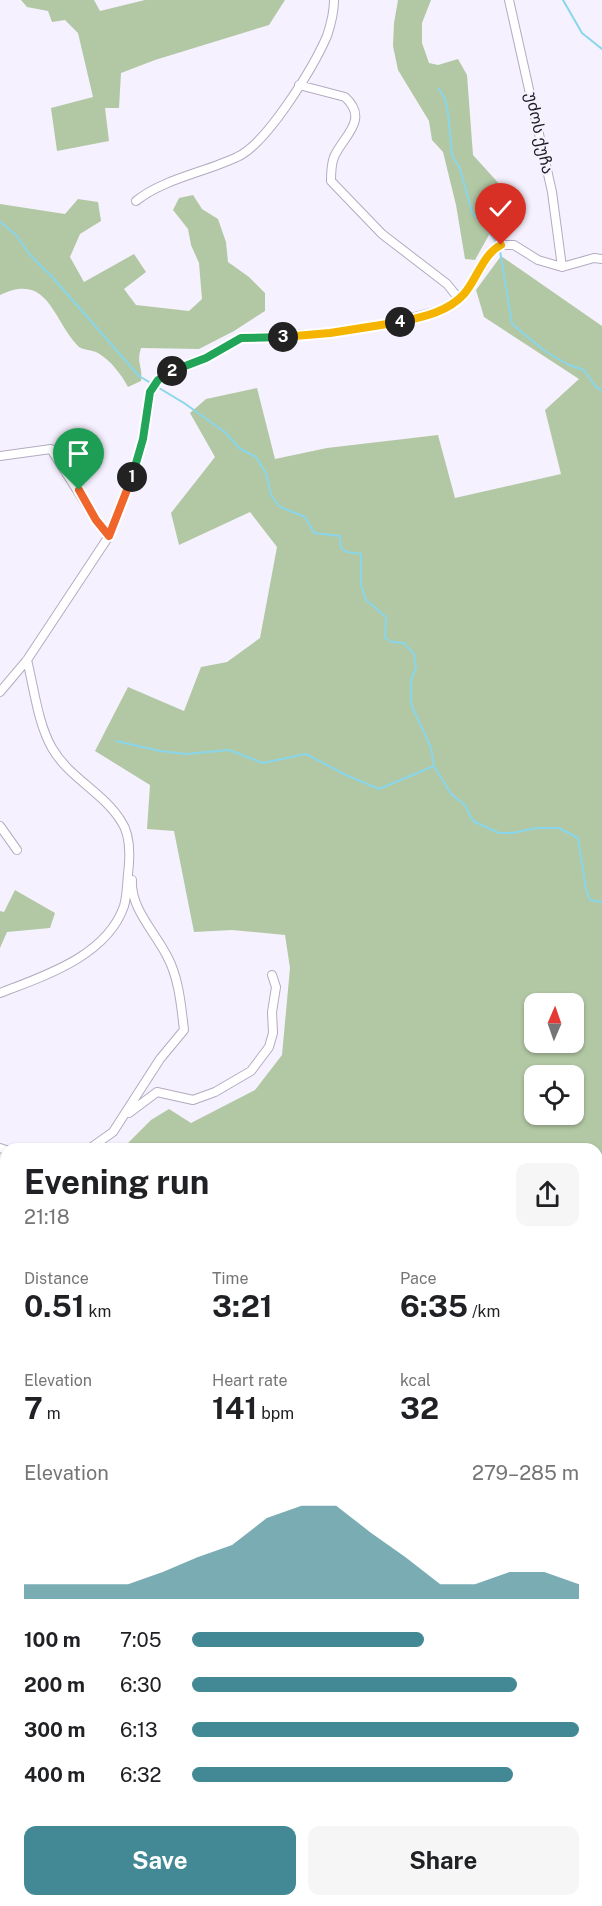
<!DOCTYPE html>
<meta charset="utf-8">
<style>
body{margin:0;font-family:"Public Sans","Noto Sans Georgian",sans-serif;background:#f6f6f6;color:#202124;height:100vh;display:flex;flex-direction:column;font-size:22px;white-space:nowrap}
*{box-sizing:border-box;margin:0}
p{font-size:20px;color:#757577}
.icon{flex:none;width:33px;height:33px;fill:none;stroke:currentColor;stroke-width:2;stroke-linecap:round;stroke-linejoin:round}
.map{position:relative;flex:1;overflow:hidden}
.drawer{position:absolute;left:0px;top:1143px;width:603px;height:764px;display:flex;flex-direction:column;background:#fff;border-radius:18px 18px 0 0;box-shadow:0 2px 4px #0004}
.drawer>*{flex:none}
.needle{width:39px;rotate:2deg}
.controls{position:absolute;left:524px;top:993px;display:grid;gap:12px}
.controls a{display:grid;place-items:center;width:60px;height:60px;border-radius:12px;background:#fff;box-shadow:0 2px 4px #0004;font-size:30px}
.pin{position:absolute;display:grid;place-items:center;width:51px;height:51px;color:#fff;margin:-62px -26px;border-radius:50% 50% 50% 0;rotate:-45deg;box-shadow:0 0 6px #0007}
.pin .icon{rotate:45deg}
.km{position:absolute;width:30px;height:30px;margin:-15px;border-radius:50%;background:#222;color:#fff;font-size:16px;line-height:30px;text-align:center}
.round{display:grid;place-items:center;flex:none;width:63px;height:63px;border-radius:12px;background:#f6f6f6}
.overview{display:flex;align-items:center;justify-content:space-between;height:102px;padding:0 24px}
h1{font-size:33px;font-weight:700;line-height:45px}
.figures{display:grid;grid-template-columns:repeat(3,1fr);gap:9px;height:102px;padding:6px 24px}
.figures div{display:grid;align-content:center}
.figures b{font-size:30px;font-weight:700}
.figures small{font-size:16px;font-weight:400}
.figures p{font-size:16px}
.chart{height:168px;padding:12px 24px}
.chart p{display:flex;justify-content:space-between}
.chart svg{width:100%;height:108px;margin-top:6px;fill:#438995;opacity:.7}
.primary-button{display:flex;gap:12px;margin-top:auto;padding:12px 24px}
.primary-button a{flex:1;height:69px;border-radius:12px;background:#438995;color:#fff;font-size:24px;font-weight:700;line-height:69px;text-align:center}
.primary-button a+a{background:#f6f6f6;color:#202124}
ul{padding:0 24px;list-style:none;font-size:20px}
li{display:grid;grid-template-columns:96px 72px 1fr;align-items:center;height:45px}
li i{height:15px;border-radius:8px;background:#438995}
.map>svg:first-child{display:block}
.green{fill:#b2c8a4;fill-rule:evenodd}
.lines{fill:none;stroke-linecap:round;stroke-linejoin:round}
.stream{stroke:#89d6eb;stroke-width:2}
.street-casing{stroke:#b3abc0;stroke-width:10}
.street{stroke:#fff;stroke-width:8}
.split-1-casing{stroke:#fff;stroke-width:12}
.split-2-casing{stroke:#fff;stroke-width:12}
.split-3-casing{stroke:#fff;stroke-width:12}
.split-4-casing{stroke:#fff;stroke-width:12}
.split-5-casing{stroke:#fff;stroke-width:12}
.split-1{stroke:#f0652b;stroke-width:8}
.split-2{stroke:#22a559;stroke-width:8}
.split-3{stroke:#22a559;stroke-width:8}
.split-4{stroke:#f5b400;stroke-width:8}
.split-5{stroke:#f5b400;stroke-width:8}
.labels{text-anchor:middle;stroke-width:4.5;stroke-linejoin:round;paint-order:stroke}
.street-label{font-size:16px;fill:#1c1921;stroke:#f6f1fe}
</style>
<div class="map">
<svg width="602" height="1906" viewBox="0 0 602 1906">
<rect width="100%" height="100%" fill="#f6f1fe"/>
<path class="green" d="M 21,0 L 94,0 L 100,11 L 145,0 L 285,0 L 269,25 L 155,60 L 121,73 L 119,108 L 105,108 L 109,141 L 57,151 L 51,108 L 93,97 L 78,33 L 65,20 L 52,22 L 48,11 L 27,7 Z
M 398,0 L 431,0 L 422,23 L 422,43 L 429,63 L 438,65 L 458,59 L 467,75 L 473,155 L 502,187 L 510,200 L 508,209 L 495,224 L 475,260 L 465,259 L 456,205 L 443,152 L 432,140 L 429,121 L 398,70 L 393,46 L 394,23 Z
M 193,195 L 202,209 L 218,219 L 226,242 L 228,262 L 249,277 L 265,293 L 265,311 L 234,331 L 199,349 L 141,348 C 136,364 143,366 141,381 L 128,387 C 121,374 111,361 98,353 C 91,349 82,351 77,345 C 52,318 48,272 0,295 L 0,204 L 65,214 L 78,199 L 98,202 L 101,221 L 80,234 L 70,257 L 84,282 L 134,254 L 146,272 L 124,289 L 136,305 L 189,311 L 202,299 L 199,263 L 191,245 L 188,229 L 173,210 L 179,198 Z
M 501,256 L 602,326 L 602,1906 L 131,1906 L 124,1901 L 597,1900 L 597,1149 L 122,1149 L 151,1120 L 169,1109 L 191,1123 L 255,1090 L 282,1055 L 290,968 L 285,935 L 232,930 L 194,932 L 174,831 L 147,829 L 150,785 L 95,751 L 128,687 L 184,711 L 201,667 L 227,662 L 260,638 L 277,547 L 250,512 L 179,545 L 171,513 L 215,457 L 190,413 L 206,399 L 257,388 L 275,459 L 327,448 L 438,435 L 455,498 L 561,474 L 545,410 L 579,379 L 484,317 L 476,290 ZM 534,1004 L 573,1004 L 573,1042 L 534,1042 ZM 534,1076 L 573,1076 L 573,1114 L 534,1114 Z
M 15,890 L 55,913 L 50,928 L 7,932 L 0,948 L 0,911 L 4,912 Z
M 0,1199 L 6,1203 L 6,1492 L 0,1490 Z"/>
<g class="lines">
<path class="stream" d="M 563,0 L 582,33 L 602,49
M 439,89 L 445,99 L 448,113 L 452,155 L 460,169 L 472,212 L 495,240 L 500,251 L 512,324 L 546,352 L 569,365 L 584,370 L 596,387 L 602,390
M 0,222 L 16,235 L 30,255 L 54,279 L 139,376 L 184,403 L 226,433 L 239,448 L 256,457 L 266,473 L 271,495 L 280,507 L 305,517 L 314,533 L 340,536 L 341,548 L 347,552 L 361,554 L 361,585 L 366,600 L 386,617 L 385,638 L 392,642 L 404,643 L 414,654 L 416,668 L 411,680 L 411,704 L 431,748 L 434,766 L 451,794 L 465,805 L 473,821 L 499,833 L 513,833 L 536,828 L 559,828 L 578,838 L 586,889 L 590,900 L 602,902
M 116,741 L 160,751 L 186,754 L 229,750 L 263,763 L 306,754 L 346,775 L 379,789 L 434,766
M 0,1232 L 6,1237
M 597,1626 L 602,1627"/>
<defs>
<path id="street" d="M 509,0 L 552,192 L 562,267
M 299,85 L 345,97 C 370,120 343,136 334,157 C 331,165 331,173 331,181 L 382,234 L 447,284 L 459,299
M 136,201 C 163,179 206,172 237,157 C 267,144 314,66 327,36 C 331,24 334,13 334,0
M 0,456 L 51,449 L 96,520 L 109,536
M 0,692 L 27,660 L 109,536 L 136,464 L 143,439 L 151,392 L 158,379 L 173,370 L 205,358 L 241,338 L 330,333 L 390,323 L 438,311 L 449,306 L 466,292 L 491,252 L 501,245 L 514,245 L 538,260 L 562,267 L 594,258 L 602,259
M 0,826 L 17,850
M 0,993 C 44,976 107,956 124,906 C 127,896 127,884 128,874 C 130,858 131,835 121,821 C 103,792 69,778 52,748 C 38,724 34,688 27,660
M 129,1113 L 157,1092 L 193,1100 L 215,1092 L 251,1071 L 269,1047 L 273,1033 L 272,1012 L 276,987 L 272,975
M 0,1148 L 6,1150
M 89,1149 L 113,1132 L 160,1059 L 184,1030 C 181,1005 179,978 167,956 C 155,932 130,908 132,880
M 0,1530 L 6,1532
M 0,1744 L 6,1748
M 0,1814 L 6,1819
M 102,1900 L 108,1906"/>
</defs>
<use href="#street" class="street-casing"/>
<use href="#street" class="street"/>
</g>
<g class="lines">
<defs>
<path id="split-1" d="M 79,490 L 96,520 L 109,536 L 132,477"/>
<path id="split-2" d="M 132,477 L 143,439 L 150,392 L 158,380 L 172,371"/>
<path id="split-3" d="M 172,371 L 206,358 L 241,338 L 283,337"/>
<path id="split-4" d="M 283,337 L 330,333 L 400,322"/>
<path id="split-5" d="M 400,322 C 422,317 448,312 464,294 C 477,279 483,254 501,245"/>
</defs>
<use href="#split-1" class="split-1-casing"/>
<use href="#split-2" class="split-2-casing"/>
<use href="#split-3" class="split-3-casing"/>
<use href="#split-4" class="split-4-casing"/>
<use href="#split-5" class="split-5-casing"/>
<use href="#split-1" class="split-1"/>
<use href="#split-2" class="split-2"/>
<use href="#split-3" class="split-3"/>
<use href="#split-4" class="split-4"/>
<use href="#split-5" class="split-5"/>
</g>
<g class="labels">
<g class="street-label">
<text transform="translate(540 133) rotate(78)" y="6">უძოს ქუჩა</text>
</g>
</g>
</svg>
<div class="controls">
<a><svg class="needle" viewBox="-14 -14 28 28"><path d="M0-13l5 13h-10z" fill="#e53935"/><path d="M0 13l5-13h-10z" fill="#757577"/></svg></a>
<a><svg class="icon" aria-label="locate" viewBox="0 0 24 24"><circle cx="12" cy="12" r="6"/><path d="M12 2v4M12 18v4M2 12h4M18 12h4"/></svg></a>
</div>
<div class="pin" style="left:79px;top:490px;background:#1e9e55"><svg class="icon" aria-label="arrive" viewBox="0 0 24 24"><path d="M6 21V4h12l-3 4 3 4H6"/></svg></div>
<div class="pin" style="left:501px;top:245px;background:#d93025"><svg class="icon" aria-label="check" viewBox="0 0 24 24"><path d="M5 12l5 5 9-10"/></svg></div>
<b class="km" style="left:132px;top:477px">1</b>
<b class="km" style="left:172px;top:371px">2</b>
<b class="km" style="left:283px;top:337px">3</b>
<b class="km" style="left:400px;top:322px">4</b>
<section class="drawer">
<div class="overview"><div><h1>Evening run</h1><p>21:18</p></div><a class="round"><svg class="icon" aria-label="share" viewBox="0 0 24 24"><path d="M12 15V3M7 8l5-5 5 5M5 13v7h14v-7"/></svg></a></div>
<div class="figures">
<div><p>Distance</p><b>0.51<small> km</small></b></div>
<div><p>Time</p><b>3:21</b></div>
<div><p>Pace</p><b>6:35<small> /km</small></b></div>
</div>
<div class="figures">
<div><p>Elevation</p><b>7<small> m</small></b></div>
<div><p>Heart rate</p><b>141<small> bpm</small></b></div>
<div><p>kcal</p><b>32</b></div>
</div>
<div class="chart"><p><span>Elevation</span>279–285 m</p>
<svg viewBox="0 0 160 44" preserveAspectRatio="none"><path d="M0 44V38L10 38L20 38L30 38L40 33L50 27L60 22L70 11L80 6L90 6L100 17L110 27L120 38L130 38L140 33L150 33L160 38V44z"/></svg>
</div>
<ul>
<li><b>100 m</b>7:05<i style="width:60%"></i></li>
<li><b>200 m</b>6:30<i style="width:84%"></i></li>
<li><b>300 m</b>6:13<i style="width:100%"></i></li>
<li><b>400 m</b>6:32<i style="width:83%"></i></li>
</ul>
<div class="primary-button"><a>Save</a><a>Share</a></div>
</section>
</div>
